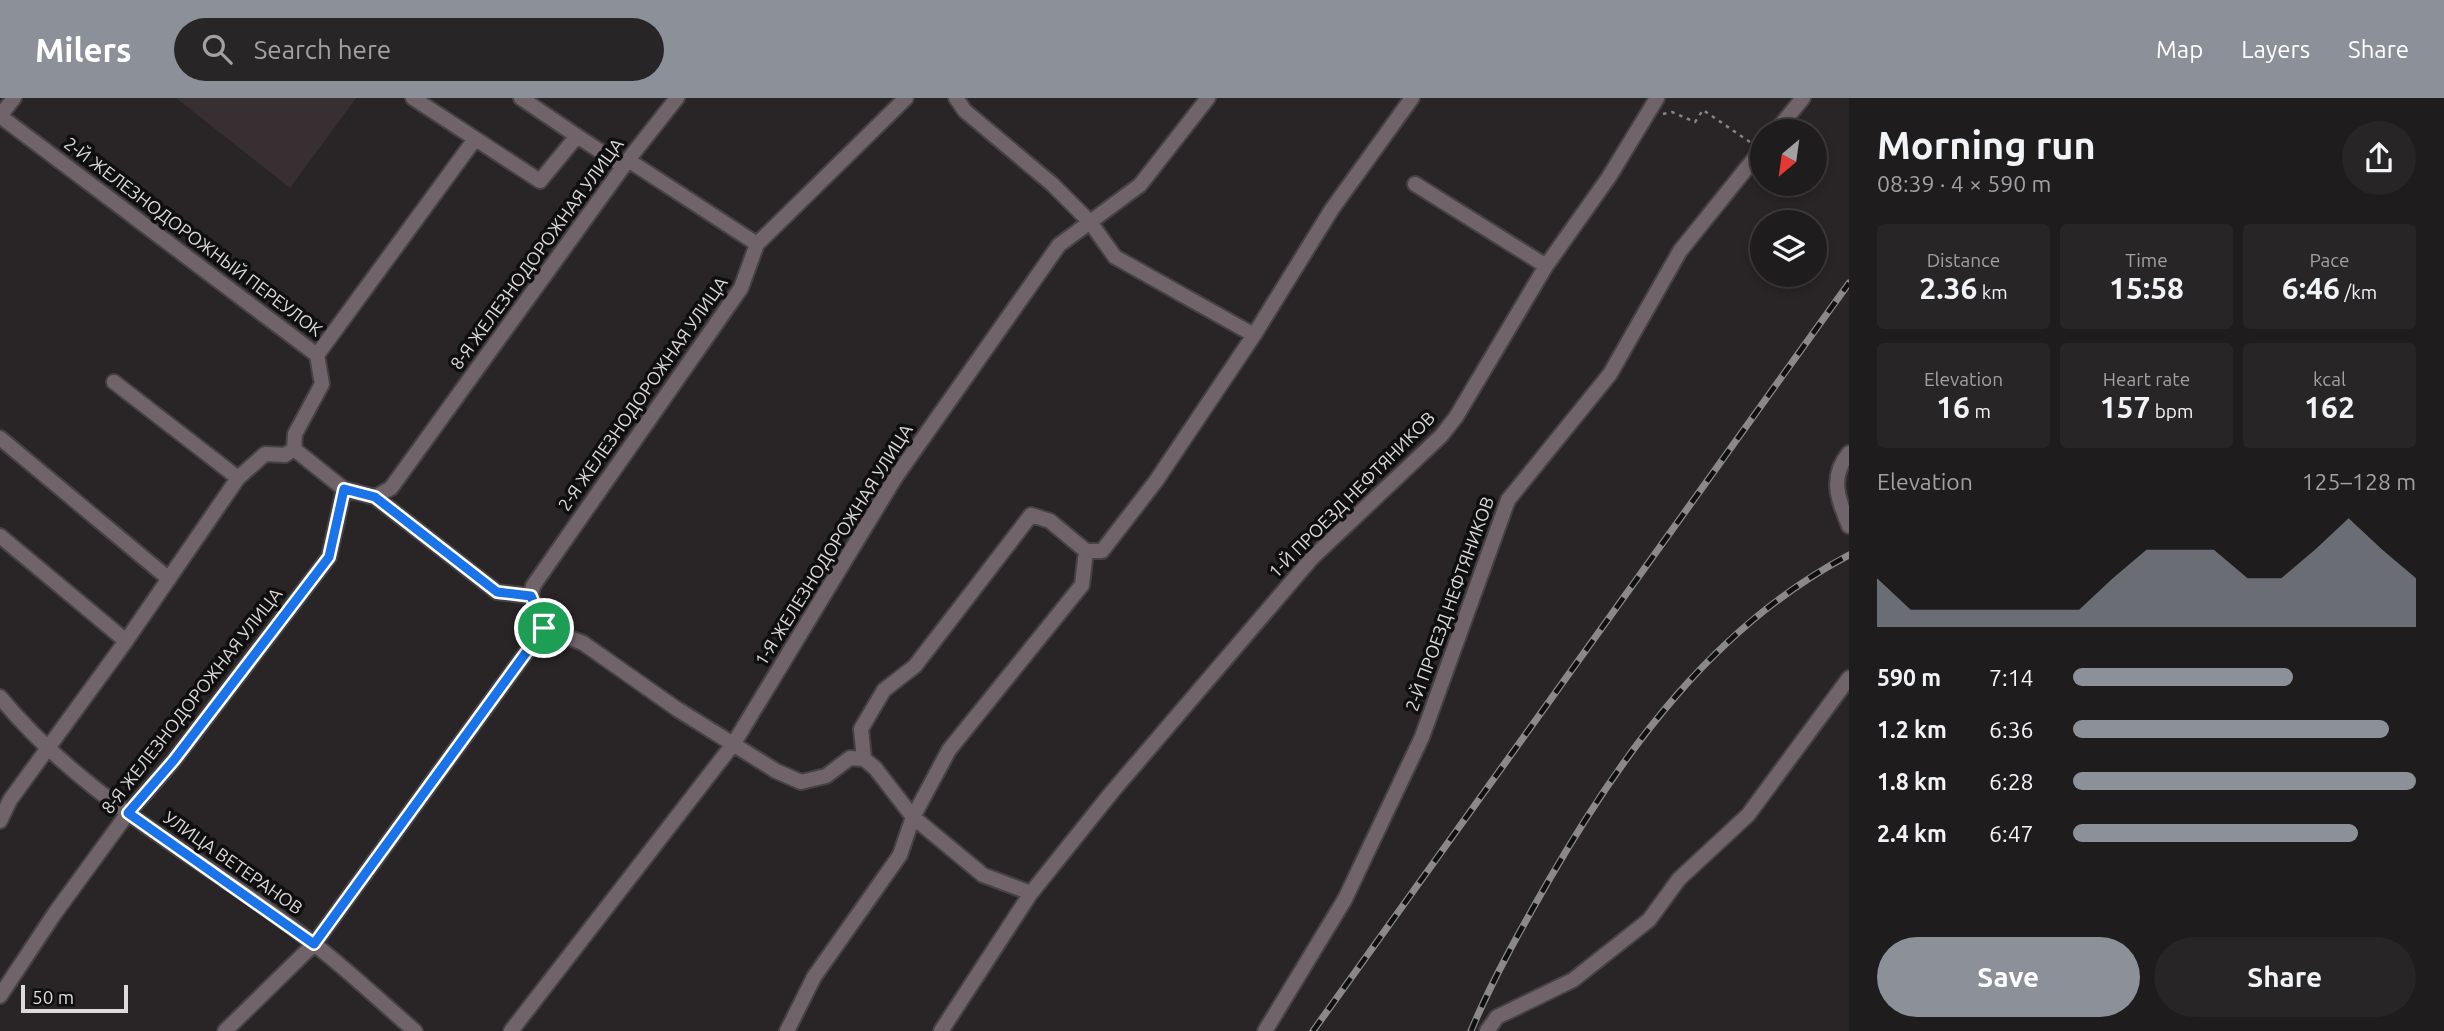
<!DOCTYPE html>
<meta charset="utf-8">
<style>
body{margin:0;font-family:Ubuntu,sans-serif;background:#272526;color:#f1f3f6;height:100vh;display:flex;flex-direction:column;font-size:26px;white-space:nowrap}
*{box-sizing:border-box;margin:0}
p{font-size:23px;color:#a1a1a4}
.icon{flex:none;width:38px;height:38px;fill:none;stroke:currentColor;stroke-width:2;stroke-linecap:round;stroke-linejoin:round}
.map{position:relative;flex:1;overflow:hidden}
.sheet{display:flex;flex-direction:column;background:#1f1c1d;width:595px}
.sheet>*{flex:none}
.needle{width:46px;rotate:209deg}
.fabs{position:absolute;left:1750px;top:21px;display:grid;gap:14px}
.fabs a{display:grid;place-items:center;width:77px;height:77px;border-radius:50%;background:#1f1c1d;box-shadow:0 4px 10px #0003,0 0 0 2px #3c3a3b;font-size:35px}
.scale{position:absolute;left:21px;bottom:18px;width:107px;box-sizing:border-box;padding-left:7px;border:4px solid #dcdadb;border-top:0;font-size:19px;line-height:24px;white-space:nowrap;color:#dcdadb;-webkit-text-stroke:5px #100f0f;paint-order:stroke}
.pin{position:absolute;display:grid;place-items:center;width:60px;height:60px;color:#fff;margin:-30px;border:4px solid #fff;border-radius:50%;box-shadow:0 2px 7px #0007}
.round{display:grid;place-items:center;flex:none;width:74px;height:74px;border-radius:37px;background:#272526}
.headline{display:flex;align-items:center;justify-content:space-between;height:119px;padding:0 28px}
h1{font-size:38px;font-weight:600;line-height:52px}
.figures{display:grid;grid-template-columns:repeat(3,1fr);gap:10px;height:119px;padding:7px 28px}
.figures div{display:grid;align-content:center;border-radius:7px;background:#272526;text-align:center}
.figures b{font-size:30px;font-weight:600}
.figures small{font-size:19px;font-weight:400}
.figures p{font-size:19px}
.chart{height:196px;padding:14px 28px}
.chart p{display:flex;justify-content:space-between}
.chart svg{width:100%;height:126px;margin-top:7px;fill:#8c9099;opacity:.7}
.cta{display:flex;gap:14px;margin-top:auto;padding:14px 28px}
.cta a{flex:1;height:80px;border-radius:42px;background:#8c9099;color:#fff;font-size:28px;font-weight:600;line-height:80px;text-align:center}
.cta a+a{background:#272526;color:#f1f3f6}
ul{padding:0 28px;list-style:none;font-size:23px}
li{display:grid;grid-template-columns:112px 84px 1fr;align-items:center;height:52px}
li i{height:18px;border-radius:9px;background:#8c9099}
header{display:flex;align-items:center;gap:42px;box-sizing:border-box;height:98px;padding:0 35px;background:#8c9099;color:#fff}
header strong{font-size:33px}
nav{display:flex;gap:38px;margin-inline-start:auto;font-size:24px}
.search{width:490px;height:63px;background:#272526;display:flex;align-items:center;gap:18px;box-sizing:border-box;padding:0 24px;border-radius:38px;color:#a1a1a4;font-size:26px}
main{display:flex;flex:1;min-height:0}
.map>svg:first-child{display:block}
.built{fill:#382f33}
.lines{fill:none;stroke-linecap:round;stroke-linejoin:round}
.minor-casing{stroke:#464244;stroke-width:18}
.path{stroke:#878486;stroke-width:2.5;stroke-dasharray:3.5 5;stroke-linecap:butt}
.minor{stroke:#71636a;stroke-width:14}
.rail-casing{stroke:#8b888a;stroke-width:7}
.rail{stroke:#100f0f;stroke-width:4.5;stroke-dasharray:13;stroke-linecap:butt}
.route-casing{stroke:#fff;stroke-width:14}
.route{stroke:#1a73e8;stroke-width:9}
.labels{text-anchor:middle;stroke-width:7;stroke-linejoin:round;paint-order:stroke}
.street-label{font-size:18px;fill:#dcdadb;stroke:#100f0f}
</style>
<header>
<strong>Milers</strong>
<div class="search"><svg class="icon" aria-label="search" viewBox="0 0 24 24"><circle cx="10" cy="10" r="6"/><path d="M15 15l6 6"/></svg>Search here</div>
<nav><a>Map</a><a>Layers</a><a>Share</a></nav>
</header>
<main>
<div class="map">
<svg width="1849" height="933" viewBox="0 0 1849 933">
<rect width="100%" height="100%" fill="#292527"/>
<path class="built" d="M 176,0 L 356,0 L 290,90 Z"/>
<g class="lines">
<defs>
<path id="minor" d="M 14,0 L 0,18 L 317,257 L 322,286 L 295,336 L 294,351 L 344,391 L 375,399 L 497,494 L 531,498 L 544,530 L 583,545 L 677,611 L 776,673 L 801,684 L 826,678 L 850,660 L 864,661 L 875,670 L 913,719 L 983,777 L 1031,795
M 413,0 L 540,83 L 577,38 L 623,68
M 521,0 L 577,38
M 956,0 L 965,13 L 1052,86 L 1090,124 L 1115,159 L 1254,237
M 1776,33 L 1803,0
M 628,62 L 757,146
M 1415,86 L 1546,168
M 317,257 L 475,41
M 114,284 L 238,380
M 0,340 L 169,481
M 1849,355 C 1829,379 1838,401 1849,428
M 375,399 L 391,390 L 628,62 L 677,0
M 0,438 L 126,543
M 1086,453 L 1102,453 L 1156,383 L 1254,237 L 1332,111 L 1412,0
M 531,498 L 533,488 L 741,190 L 757,146 L 906,0
M 0,599 C 85,703 210,764 314,846 C 349,873 381,904 415,933
M 0,723 L 10,702 L 126,543 L 238,380 L 265,356 L 285,357 L 294,351
M 0,898 L 55,815 L 128,715 L 174,662 L 329,459 L 344,391
M 225,933 L 314,846 L 544,530
M 511,933 L 734,645 L 895,380 L 1059,147 L 1140,87 L 1208,0
M 787,933 L 814,879 L 900,757 L 913,719 L 949,652 L 1082,487 L 1086,453 L 1050,423 L 1031,417 L 915,568 L 884,592 L 861,631 L 864,661
M 941,933 L 1031,795 L 1112,694 L 1312,460 L 1441,338 L 1456,319 L 1546,168 L 1609,79 L 1657,0
M 1265,933 L 1345,801 L 1422,639 L 1508,402 L 1610,276 L 1680,153 L 1762,51
M 1487,933 L 1497,919 L 1573,882 L 1649,822 L 1679,781 L 1748,717 L 1849,580"/>
</defs>
<use href="#minor" class="minor-casing"/>
<path class="path" d="M 1663,16 L 1672,14 L 1695,24 L 1703,12 L 1750,44"/>
<use href="#minor" class="minor"/>
<defs>
<path id="rail" d="M 1313,933 L 1849,185
M 1471,933 C 1493,880 1521,831 1549,782 C 1624,652 1714,528 1849,457"/>
</defs>
<use href="#rail" class="rail-casing"/>
<use href="#rail" class="rail"/>
</g>
<g class="lines">
<defs>
<path id="route" d="M 344,391 L 375,399 L 497,494 L 531,498 L 544,530 L 314,846 L 128,715 L 174,662 L 329,459 Z"/>
</defs>
<use href="#route" class="route-casing"/>
<use href="#route" class="route"/>
</g>
<g class="labels">
<g class="street-label">
<text transform="translate(193 139) rotate(37)" y="6">2-Й ЖЕЛЕЗНОДОРОЖНЫЙ ПЕРЕУЛОК</text>
<text transform="translate(537 156) rotate(-54)" y="6">8-Я ЖЕЛЕЗНОДОРОЖНАЯ УЛИЦА</text>
<text transform="translate(643 296) rotate(-55)" y="6">2-Я ЖЕЛЕЗНОДОРОЖНАЯ УЛИЦА</text>
<text transform="translate(1352 397) rotate(-45)" y="6">1-Й ПРОЕЗД НЕФТЯНИКОВ</text>
<text transform="translate(834 447) rotate(-58)" y="6">1-Я ЖЕЛЕЗНОДОРОЖНАЯ УЛИЦА</text>
<text transform="translate(1450 506) rotate(-70)" y="6">2-Й ПРОЕЗД НЕФТЯНИКОВ</text>
<text transform="translate(192 603) rotate(-52)" y="6">8-Я ЖЕЛЕЗНОДОРОЖНАЯ УЛИЦА</text>
<text transform="translate(233 765) rotate(35)" y="6">УЛИЦА ВЕТЕРАНОВ</text>
</g>
</g>
</svg>
<div class="fabs">
<a><svg class="needle" viewBox="-14 -14 28 28"><path d="M0-13l5 13h-10z" fill="#e53935"/><path d="M0 13l5-13h-10z" fill="#a1a1a4"/></svg></a>
<a><svg class="icon" aria-label="layers" viewBox="0 0 24 24"><path d="M12 4l9 5-9 5-9-5zM3 14l9 5 9-5"/></svg></a>
</div>
<div class="scale">50 m</div>
<div class="pin" style="left:544px;top:530px;background:#1e9e55"><svg class="icon" aria-label="arrive" viewBox="0 0 24 24"><path d="M6 21V4h12l-3 4 3 4H6"/></svg></div>
</div>
<section class="sheet">
<div class="headline"><div><h1>Morning run</h1><p>08:39 · 4 × 590 m</p></div><a class="round"><svg class="icon" aria-label="share" viewBox="0 0 24 24"><path d="M12 15V3M7 8l5-5 5 5M5 13v7h14v-7"/></svg></a></div>
<div class="figures">
<div><p>Distance</p><b>2.36<small> km</small></b></div>
<div><p>Time</p><b>15:58</b></div>
<div><p>Pace</p><b>6:46<small> /km</small></b></div>
</div>
<div class="figures">
<div><p>Elevation</p><b>16<small> m</small></b></div>
<div><p>Heart rate</p><b>157<small> bpm</small></b></div>
<div><p>kcal</p><b>162</b></div>
</div>
<div class="chart"><p><span>Elevation</span>125–128 m</p>
<svg viewBox="0 0 160 44" preserveAspectRatio="none"><path d="M0 44V27L10 38L20 38L30 38L40 38L50 38L60 38L70 27L80 17L90 17L100 17L110 27L120 27L130 17L140 6L150 17L160 27V44z"/></svg>
</div>
<ul>
<li><b>590 m</b>7:14<i style="width:64%"></i></li>
<li><b>1.2 km</b>6:36<i style="width:92%"></i></li>
<li><b>1.8 km</b>6:28<i style="width:100%"></i></li>
<li><b>2.4 km</b>6:47<i style="width:83%"></i></li>
</ul>
<div class="cta"><a>Save</a><a>Share</a></div>
</section>
</main>
